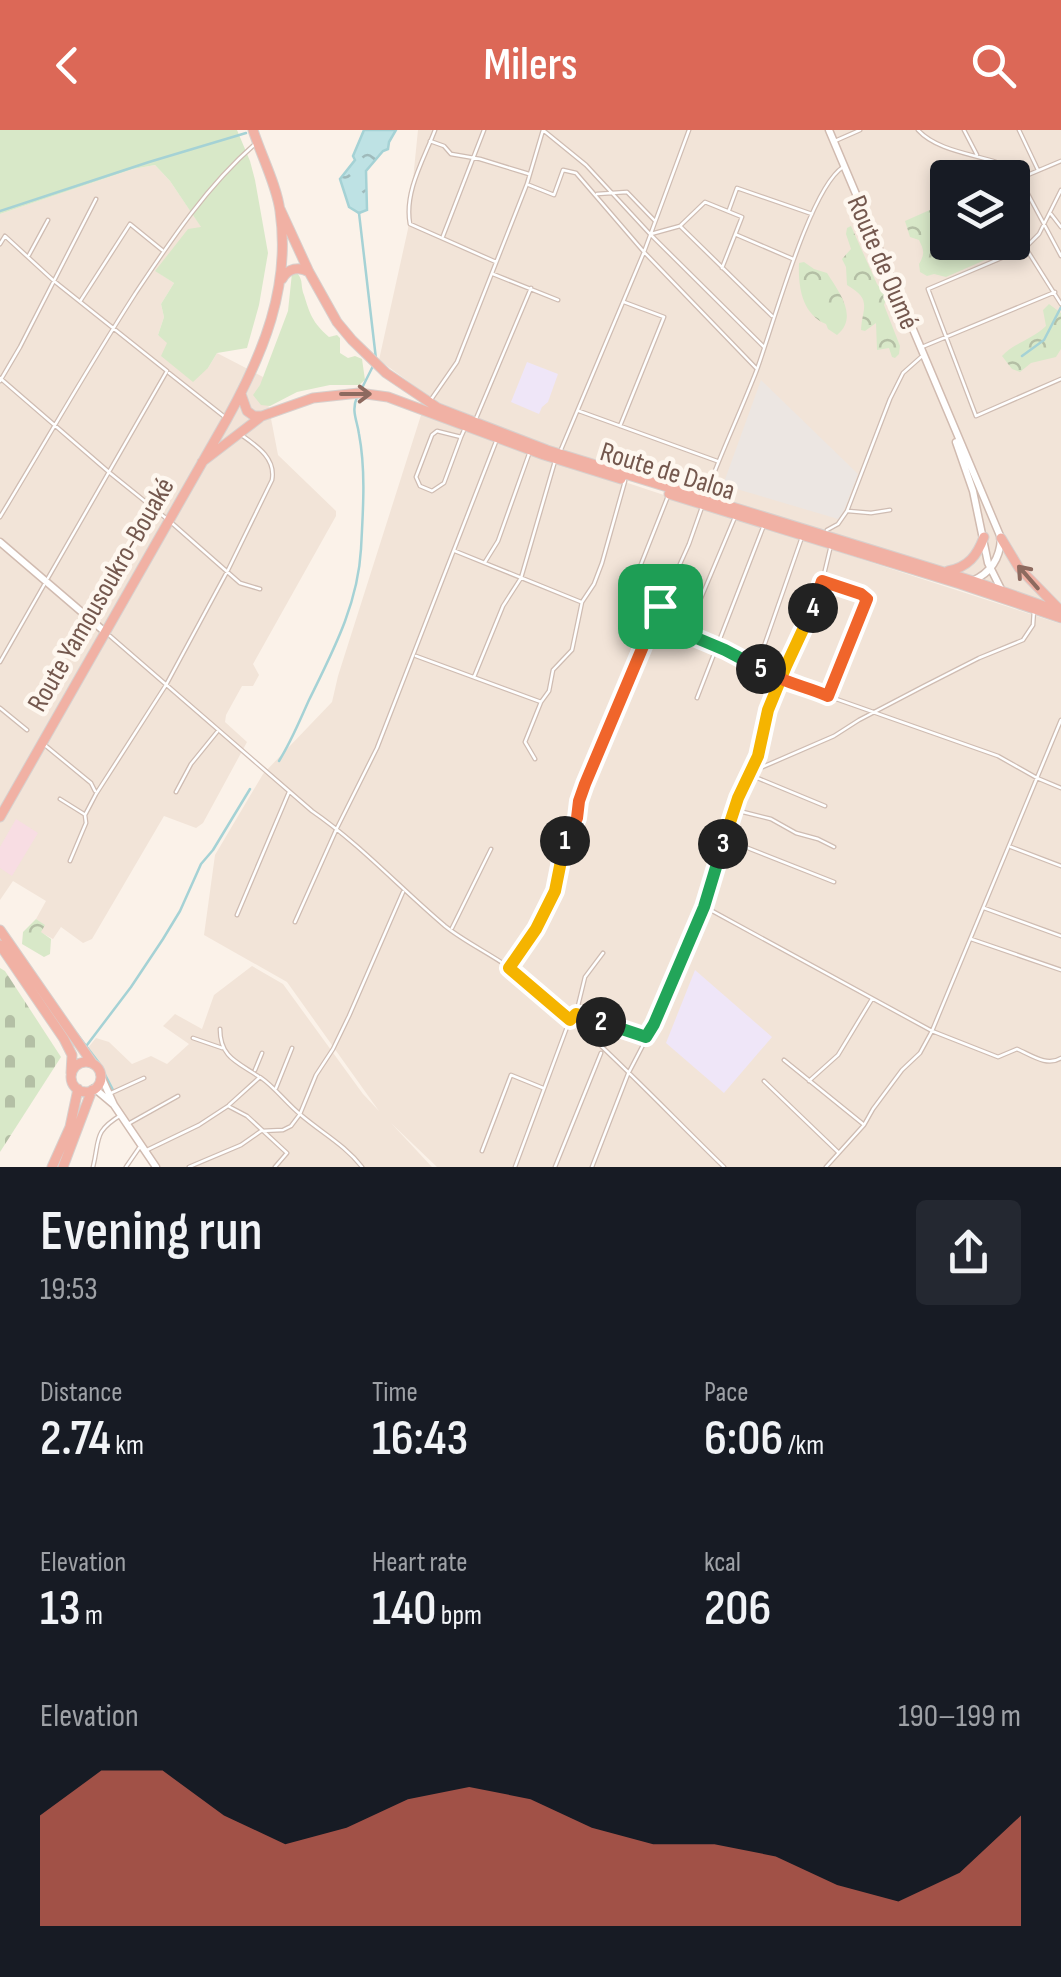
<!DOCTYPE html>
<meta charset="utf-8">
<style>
body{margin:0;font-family:"Sofia Sans Condensed",sans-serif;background:#242831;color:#f1f3f6;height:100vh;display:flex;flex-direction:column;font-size:38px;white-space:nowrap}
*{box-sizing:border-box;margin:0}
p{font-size:32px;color:#9ea1a6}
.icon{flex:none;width:55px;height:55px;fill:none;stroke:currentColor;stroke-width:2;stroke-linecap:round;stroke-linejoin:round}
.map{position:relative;height:1037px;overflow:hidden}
.drawer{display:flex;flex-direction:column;background:#171b24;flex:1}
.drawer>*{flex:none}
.fabs{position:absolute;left:930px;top:30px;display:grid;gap:20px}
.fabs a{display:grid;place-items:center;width:100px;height:100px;border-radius:10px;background:#171b24;box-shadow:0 5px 15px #0003;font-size:50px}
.pin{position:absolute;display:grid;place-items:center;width:85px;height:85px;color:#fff;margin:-42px;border-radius:20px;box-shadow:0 5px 15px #0006}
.km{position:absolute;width:50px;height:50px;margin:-25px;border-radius:50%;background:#222;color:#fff;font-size:28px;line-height:50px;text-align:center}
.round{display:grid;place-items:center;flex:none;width:105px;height:105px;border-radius:10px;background:#242831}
.head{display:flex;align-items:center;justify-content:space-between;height:170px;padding:0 40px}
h1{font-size:55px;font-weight:600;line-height:75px}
.metrics{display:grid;grid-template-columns:repeat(3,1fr);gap:15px;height:170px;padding:10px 40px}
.metrics div{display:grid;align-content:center}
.metrics b{font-size:50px;font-weight:600}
.metrics small{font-size:28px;font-weight:400}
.metrics p{font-size:28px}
.chart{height:280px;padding:20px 40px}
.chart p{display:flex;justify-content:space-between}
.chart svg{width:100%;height:180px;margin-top:10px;fill:#dc6857;opacity:.7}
header{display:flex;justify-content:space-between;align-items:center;height:130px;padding:0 40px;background:#dc6857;color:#fff;font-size:45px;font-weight:600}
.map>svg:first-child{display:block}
.residential{fill:#f2e4d8;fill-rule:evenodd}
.industrial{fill:#ece6e2}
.education{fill:#efe6f8}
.medical{fill:#f8dde3}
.grass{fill:#d8e8c8}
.forest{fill:url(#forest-crowns)}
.cemetery{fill:url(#cemetery-stones)}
.water{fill:url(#water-ripples);stroke:#a5d2d5;stroke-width:2.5}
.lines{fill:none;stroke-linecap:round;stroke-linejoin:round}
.stream{stroke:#a5d2d5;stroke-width:2.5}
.street-casing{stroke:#cfbcb2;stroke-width:5}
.secondary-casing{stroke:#d1bbb0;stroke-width:9}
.highway-casing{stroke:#d8d0cd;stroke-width:11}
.street{stroke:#fff;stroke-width:2.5}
.secondary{stroke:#fff;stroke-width:6}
.highway{stroke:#f1b1a4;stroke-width:9}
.oneway{stroke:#8d6a5f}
.split-1-casing{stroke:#fff;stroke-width:20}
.split-2-casing{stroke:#fff;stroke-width:20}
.split-3-casing{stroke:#fff;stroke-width:20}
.split-4-casing{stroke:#fff;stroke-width:20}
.split-5-casing{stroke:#fff;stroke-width:20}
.split-6-casing{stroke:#fff;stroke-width:20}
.split-1{stroke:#f0652b;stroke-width:12}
.split-2{stroke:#f5b400;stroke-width:12}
.split-3{stroke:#22a559;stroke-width:12}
.split-4{stroke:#f5b400;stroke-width:12}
.split-5{stroke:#f0652b;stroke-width:12}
.split-6{stroke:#22a559;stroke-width:12}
.labels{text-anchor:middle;stroke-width:9;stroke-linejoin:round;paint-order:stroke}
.street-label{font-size:28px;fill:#74584e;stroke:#fef7ef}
</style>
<header><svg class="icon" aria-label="back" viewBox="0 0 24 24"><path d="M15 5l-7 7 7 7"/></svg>Milers<svg class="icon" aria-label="search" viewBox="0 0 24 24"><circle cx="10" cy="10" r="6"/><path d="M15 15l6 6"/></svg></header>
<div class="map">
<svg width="1061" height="1037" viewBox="0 0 1061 1037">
<defs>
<pattern id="forest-crowns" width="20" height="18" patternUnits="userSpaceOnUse" patternTransform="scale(2.5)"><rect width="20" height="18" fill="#d8e8c8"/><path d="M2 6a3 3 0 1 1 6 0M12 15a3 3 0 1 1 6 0" fill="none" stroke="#b4bfa5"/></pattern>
<pattern id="cemetery-stones" width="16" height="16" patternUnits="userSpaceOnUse" patternTransform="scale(2.5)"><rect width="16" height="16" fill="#d8e8c8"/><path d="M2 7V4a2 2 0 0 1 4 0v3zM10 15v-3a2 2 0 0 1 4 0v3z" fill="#b4bfa5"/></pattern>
<pattern id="water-ripples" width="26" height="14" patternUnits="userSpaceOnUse" patternTransform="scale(2.5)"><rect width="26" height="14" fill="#bee2e4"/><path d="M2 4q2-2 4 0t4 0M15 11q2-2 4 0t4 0" fill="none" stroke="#9fbabb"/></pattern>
</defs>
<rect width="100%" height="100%" fill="#fbf2e9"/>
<path class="residential" d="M 418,0 L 1061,0 L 1061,477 L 565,322 L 435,271 L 379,230 L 408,99 ZM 948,48 L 1012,48 L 1012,112 L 948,112 Z
M 155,35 L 170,51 L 202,98 L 156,141 L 174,153 L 161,174 L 164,187 L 158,205 L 208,238 L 217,223 L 263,247 L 278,325 L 336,381 L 336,386 L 253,534 L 259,545 L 253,556 L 242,556 L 226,585 L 225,592 L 247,612 L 203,693 L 196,698 L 164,686 L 92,809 L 83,813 L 61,797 L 53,809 L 40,802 L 44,795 L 36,789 L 46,771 L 13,751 L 0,770 L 0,84 L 133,39 Z
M 422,282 L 477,303 L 691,374 L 1061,494 L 1061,1037 L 437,1037 L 391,993 L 432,1037 L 156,1037 L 121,985 L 94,929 L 87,919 L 96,908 L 109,912 L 132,934 L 151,926 L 167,934 L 189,914 L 163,896 L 175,884 L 202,899 L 214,865 L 252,836 L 283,854 L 363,964 L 379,981 L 287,852 L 204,805 L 215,725 L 263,644 L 332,572 L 338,546 Z"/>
<path class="industrial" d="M 761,250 L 858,344 L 841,388 L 838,389 L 723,355 Z"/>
<path class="education" d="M 527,232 L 558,244 L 548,272 L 542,277 L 539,284 L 511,272 Z
M 695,840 L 772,907 L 724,963 L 666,913 Z"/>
<path class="medical" d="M 16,689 L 38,703 L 12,746 L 0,738 L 0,717 Z"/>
<path class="grass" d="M 0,0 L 237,0 L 250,31 L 255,50 L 268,123 L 259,175 L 247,218 L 217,223 L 208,238 L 193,252 L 161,226 L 167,213 L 158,205 L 164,187 L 161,174 L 174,153 L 155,141 L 188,99 L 201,97 L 170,51 L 155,35 L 133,39 L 0,84 Z
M 296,142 C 304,150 300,154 304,165 C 310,184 312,192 329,207 L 337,205 L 340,208 L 340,223 L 348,228 L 355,226 L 362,229 L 365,250 L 359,255 L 330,255 L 297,262 L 270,276 L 261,275 L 253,265 L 260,255 L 288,181 L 292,143 Z"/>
<path class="forest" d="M 941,75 L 947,76 L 948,112 L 1006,113 L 1001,123 L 946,147 L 934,144 L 927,146 L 920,142 L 919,134 C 925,124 924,120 919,110 L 910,107 L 905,91 Z
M 851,96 L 877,154 L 880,158 L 886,159 L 888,164 L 884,175 L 900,216 L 899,224 L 895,228 L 892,227 L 889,218 L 877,220 L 876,193 L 865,201 L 861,200 C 862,178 873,170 847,155 L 846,137 L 842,129 L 851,119 L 846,104 L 847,98 Z
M 804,132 L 814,139 L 827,143 C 839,162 859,187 837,205 L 828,199 L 826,194 C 802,184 798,157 799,133 Z
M 1049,174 L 1061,183 L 1061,219 L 1056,227 L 1031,233 L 1020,242 L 1012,239 L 1002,226 C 1014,213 1033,209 1046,196 L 1043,180 Z
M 36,789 L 45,795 L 41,802 L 51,809 L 50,824 L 44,827 L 22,814 L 23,802 Z"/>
<path class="cemetery" d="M 0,838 L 5,841 L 61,927 L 0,1022 Z"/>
<path class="water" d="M 364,0 L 396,0 L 389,12 L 388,19 L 383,21 L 366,41 L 367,80 L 359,83 L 349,77 L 340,49 L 355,30 L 353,26 Z"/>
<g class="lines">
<path class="stream" d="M 0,81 L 149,32 L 246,3
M 359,83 L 376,229
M 1022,226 L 1044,210 L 1061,177
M 361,260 L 373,236
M 279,631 C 292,610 299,592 309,570 C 333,521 358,474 361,419 C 363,381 366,341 359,304 C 357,290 351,281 357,267
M 77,904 L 99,933 L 113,960
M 87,915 L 131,857 L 163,809 L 180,781 L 201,734 L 213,720 L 250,659"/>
<defs>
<path id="street" d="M 435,0 C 424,29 404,62 410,94 L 496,132
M 918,0 C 936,20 972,24 996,32
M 964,0 L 977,25
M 1019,0 L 1038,40
M 430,11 L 444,16 L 451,24 L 480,29 L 529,44
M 835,11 L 860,0
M 1061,31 L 1023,47 L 1021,51 L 1061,126
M 529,55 L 554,65 L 563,40 L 576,43 L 644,122 L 756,238
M 1061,60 L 1039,104 L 1025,118 L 928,159 L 976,286 L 1061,249
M 597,64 L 627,62 L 655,91
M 729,80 L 737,58 L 812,84
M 1051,84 L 1061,97
M 681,97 L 772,186
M 651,104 L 680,96 L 705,72 L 742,87 L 722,138
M 737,105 L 793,129
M 443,106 L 484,0
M 0,114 L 5,106 L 54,151 L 167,241 L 48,448
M 1027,120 L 1061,174
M 29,125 L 48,90
M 493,144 L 558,170
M 81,170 L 130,94 L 162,120
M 922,217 L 1055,162
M 169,243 L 226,288
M 0,248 L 110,343 L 167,389
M 0,251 L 20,217 L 96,69
M 430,271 L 457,232 L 527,54 L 543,0 L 586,35 L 650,104 L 764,217
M 579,281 L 717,331
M 475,291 L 531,158
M 620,296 L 664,187 L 624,172
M 461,307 L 444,353 L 432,361 L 420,356 L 416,347 L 432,305 L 437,301 L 461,307 L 465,298
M 560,322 L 644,122 L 689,0
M 706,364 C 721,323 740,283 756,242 C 772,200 809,59 843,37
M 848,381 L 871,383 L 890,380
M 0,387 C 45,313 88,237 135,164 C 171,110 206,57 255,14
M 173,394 L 240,453 L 260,459
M 827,400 L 838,394 L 847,381 L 890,269 L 903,243 L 921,227
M 455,421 L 581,472
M 485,432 L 498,411 L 529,324
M 823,451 L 861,464 L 867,469 L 828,564
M 670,457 L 696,469 L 701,468 L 735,387
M 628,467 L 668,366
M 661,478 L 687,504 L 725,520 L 771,546 L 998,626 L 1037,648 L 1061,658
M 110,506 L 312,681 C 360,714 400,758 445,796 C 465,812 489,823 510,838 C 585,894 656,971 724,1037
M 763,519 L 802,407
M 416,526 L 541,572 L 549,561 L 553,540 L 572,520 L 582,472 L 594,454 L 602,433 L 625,351
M 0,532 L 44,455
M 474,547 L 503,476 L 521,448 L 555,331
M 697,568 L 764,395
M 0,578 L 27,600
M 46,616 L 91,653 L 95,661
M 535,629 L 525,612 L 541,572
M 176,662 L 191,634 L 217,602
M 60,669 L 84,684
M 825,676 L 755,647 L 751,642 L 834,606 L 859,590 L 924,556 L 979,528 L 1023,510 L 1033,495 L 1034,480
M 735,677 L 743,682 L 771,689 L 796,703 L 818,709 L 834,717
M 725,709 L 834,752
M 1011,717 L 1061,736
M 70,731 L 86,693 L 85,685 L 96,664 L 166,555 L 228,440 L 272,350 C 276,328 257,316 240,304
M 705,777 L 932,901 L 998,927 L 1017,919 C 1031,925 1047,937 1061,928
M 984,778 L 1061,806
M 237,785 L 289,662
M 295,792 L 337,698 L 377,618 L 497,309
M 452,798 L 491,719
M 971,809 L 1061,840
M 509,838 L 536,799 L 555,761 L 564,714 L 568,701 L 577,688 L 579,671 L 585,654 L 632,541 L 689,414 L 702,377
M 576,884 L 644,906
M 220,899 C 220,927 237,932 258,946
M 193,908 L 222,918
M 784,930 L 863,994
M 255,940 L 262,923
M 764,951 L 838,1022
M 809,951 L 838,925 L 872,869
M 276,958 L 292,918
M 109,964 L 144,948
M 229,975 L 260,947 C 276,958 286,973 301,985 C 322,1003 345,1015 362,1037
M 128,994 L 178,966
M 147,1020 L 199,995 L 228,976 L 247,986 L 287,1023 L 275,1037
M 482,1021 L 511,945 L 543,958
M 93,1037 C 100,1009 93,1002 121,985
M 126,1037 L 139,1018
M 189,1037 L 241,1015 L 261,1001 L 283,1000 L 291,996 L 300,984 L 316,945 L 333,919 L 349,886 L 403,762
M 515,1037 L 570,889 L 576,884 L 585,847 L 603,823
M 555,1037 L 601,923
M 592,1037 L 628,944 L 654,894 L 695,802 L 737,668 L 758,626 L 768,580 L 785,536 L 821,457 L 831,415
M 826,1037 L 864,995 L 873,979 L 902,940 L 920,923 L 932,901 L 1061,590"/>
<path id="secondary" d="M 829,0 L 1001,408 C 1000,429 991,443 972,451
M 956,312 L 973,361 L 988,433 L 1002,461
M 0,412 L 105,502
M 100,944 L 114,975 L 156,1037
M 94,958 L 113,974"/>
<path id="highway" d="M 280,79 L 309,142 L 337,192 L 352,210 L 386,243 L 438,278 L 547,320 L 973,451 L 1061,482
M 282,149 C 288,138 299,136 309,142
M 241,264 L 247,281 L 254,286 L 262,286
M 202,332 L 262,286 L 313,268 L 359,263 L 388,267 L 544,325 L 621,349
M 669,364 L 960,454 L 1061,488
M 1001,408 L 1019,438 L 1059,479
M 948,441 C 968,437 977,426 984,407
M 0,687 L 227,289 C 263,224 291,157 280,81 C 277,56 261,25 253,0
M 0,800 L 93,934
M 0,815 L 64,909 L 72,925 L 71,943
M71 947a15 15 0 1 1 30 0a15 15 0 1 1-30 0Z
M 52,1037 L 70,997 L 78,959
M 63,1037 L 92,960"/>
</defs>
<use href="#street" class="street-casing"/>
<use href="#secondary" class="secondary-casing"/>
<use href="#highway" class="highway-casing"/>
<use href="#street" class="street"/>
<use href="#secondary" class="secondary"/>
<use href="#highway" class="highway"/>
</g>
<defs><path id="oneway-shaft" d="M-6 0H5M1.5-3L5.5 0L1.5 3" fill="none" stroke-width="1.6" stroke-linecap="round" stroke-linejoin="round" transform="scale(2.5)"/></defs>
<g class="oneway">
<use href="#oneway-shaft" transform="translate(356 264)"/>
<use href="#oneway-shaft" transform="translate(1028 447) rotate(-131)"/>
</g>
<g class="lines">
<defs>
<path id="split-1" d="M 565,711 L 577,688 L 579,671 L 585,654 L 660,476"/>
<path id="split-2" d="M 565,711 L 555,761 L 536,799 L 509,838 L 570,890 L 576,884 L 601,892"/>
<path id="split-3" d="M 601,892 L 646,907 L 654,894 L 704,777 L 723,714"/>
<path id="split-4" d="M 723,714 L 738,668 L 758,626 L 768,580 L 786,536 L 813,478"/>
<path id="split-5" d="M 761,539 C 781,552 805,556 828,566 L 867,469 L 861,464 L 822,451 L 813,478"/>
<path id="split-6" d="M 660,476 L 687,504 L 725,520 L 761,539"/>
</defs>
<use href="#split-1" class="split-1-casing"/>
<use href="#split-2" class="split-2-casing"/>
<use href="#split-3" class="split-3-casing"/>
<use href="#split-4" class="split-4-casing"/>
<use href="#split-5" class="split-5-casing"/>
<use href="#split-6" class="split-6-casing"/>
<use href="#split-1" class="split-1"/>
<use href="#split-2" class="split-2"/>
<use href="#split-3" class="split-3"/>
<use href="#split-4" class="split-4"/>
<use href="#split-5" class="split-5"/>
<use href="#split-6" class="split-6"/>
</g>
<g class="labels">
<g class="street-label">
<text transform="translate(884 132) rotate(67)" y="10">Route de Oumé</text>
<text transform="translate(668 340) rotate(17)" y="10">Route de Daloa</text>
<text transform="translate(100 464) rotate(-60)" y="10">Route Yamousoukro-Bouaké</text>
</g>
</g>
</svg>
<div class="fabs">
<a><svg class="icon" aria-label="layers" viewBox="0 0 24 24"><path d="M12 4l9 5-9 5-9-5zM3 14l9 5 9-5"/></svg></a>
</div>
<div class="pin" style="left:660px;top:476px;background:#1e9e55"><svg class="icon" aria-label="arrive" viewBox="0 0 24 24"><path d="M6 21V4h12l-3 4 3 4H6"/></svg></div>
<b class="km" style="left:565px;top:711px">1</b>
<b class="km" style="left:601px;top:892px">2</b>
<b class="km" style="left:723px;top:714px">3</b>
<b class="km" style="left:813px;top:478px">4</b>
<b class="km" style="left:761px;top:539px">5</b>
</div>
<section class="drawer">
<div class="head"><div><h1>Evening run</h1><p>19:53</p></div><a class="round"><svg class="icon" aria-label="share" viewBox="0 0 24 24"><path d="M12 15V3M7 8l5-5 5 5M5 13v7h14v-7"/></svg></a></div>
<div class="metrics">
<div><p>Distance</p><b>2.74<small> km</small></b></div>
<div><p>Time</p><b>16:43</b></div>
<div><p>Pace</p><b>6:06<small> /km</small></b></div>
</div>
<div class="metrics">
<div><p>Elevation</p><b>13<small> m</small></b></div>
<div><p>Heart rate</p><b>140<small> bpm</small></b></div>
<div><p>kcal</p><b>206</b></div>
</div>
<div class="chart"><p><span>Elevation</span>190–199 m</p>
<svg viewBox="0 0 160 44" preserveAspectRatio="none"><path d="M0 44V17L10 6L20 6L30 17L40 24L50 20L60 13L70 10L80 13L90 20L100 24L110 24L120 27L130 34L140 38L150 31L160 17V44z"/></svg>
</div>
</section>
